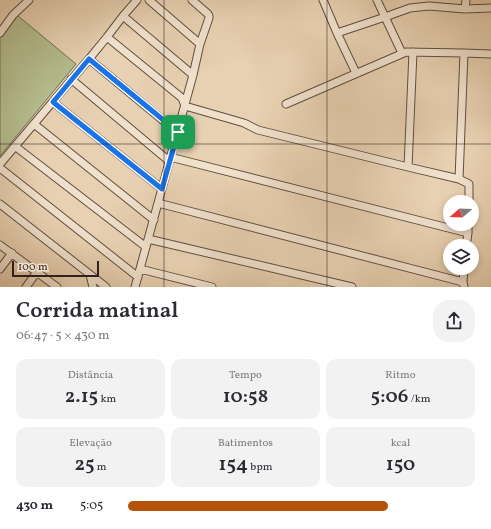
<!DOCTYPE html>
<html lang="pt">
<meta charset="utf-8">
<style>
body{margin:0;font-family:Vollkorn,serif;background:#f2f2f3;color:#2b2b33;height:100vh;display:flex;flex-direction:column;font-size:15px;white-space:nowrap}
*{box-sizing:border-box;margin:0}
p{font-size:13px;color:#7c7c81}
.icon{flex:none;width:22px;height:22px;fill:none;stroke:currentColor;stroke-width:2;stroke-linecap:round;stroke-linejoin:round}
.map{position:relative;height:287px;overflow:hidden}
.sheet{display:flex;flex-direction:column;background:#fff;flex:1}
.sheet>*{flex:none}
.needle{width:26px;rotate:251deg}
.controls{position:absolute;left:443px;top:195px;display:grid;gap:8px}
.controls a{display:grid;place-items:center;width:36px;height:36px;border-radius:50%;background:#fff;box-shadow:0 2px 6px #0003;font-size:20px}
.scale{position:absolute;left:12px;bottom:10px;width:87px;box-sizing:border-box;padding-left:4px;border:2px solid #31211b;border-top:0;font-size:11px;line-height:14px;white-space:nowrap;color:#31211b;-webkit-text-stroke:3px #f0e1cd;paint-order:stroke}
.pin{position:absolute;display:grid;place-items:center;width:34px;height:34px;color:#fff;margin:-17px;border-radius:8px;box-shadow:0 2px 6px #0006}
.round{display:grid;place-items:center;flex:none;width:42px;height:42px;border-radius:16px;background:#f2f2f3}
.summary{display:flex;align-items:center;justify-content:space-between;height:68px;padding:0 16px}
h1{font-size:22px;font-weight:600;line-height:30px}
.figures{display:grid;grid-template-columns:repeat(3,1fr);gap:6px;height:68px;padding:4px 16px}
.figures div{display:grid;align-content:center;border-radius:10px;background:#f2f2f3;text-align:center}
.figures b{font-size:20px;font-weight:600}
.figures small{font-size:11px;font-weight:400}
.figures p{font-size:11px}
ul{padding:0 16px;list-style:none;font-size:13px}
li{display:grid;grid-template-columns:64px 48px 1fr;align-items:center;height:30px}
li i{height:10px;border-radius:5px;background:#b45309}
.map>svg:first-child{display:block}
.green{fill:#b4bc8e;stroke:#726e54}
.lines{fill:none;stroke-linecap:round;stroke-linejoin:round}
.minor-casing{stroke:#5f4d41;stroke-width:9}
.minor{stroke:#f0e1cd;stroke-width:7}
.route-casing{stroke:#fff;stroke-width:8}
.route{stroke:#1a73e8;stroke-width:5}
.grid{fill:none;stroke:#31211b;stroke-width:1;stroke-opacity:0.55}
</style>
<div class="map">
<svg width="491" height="287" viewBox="0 0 491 287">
<rect width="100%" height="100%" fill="#e8d1b2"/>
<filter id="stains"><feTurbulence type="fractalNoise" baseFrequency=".005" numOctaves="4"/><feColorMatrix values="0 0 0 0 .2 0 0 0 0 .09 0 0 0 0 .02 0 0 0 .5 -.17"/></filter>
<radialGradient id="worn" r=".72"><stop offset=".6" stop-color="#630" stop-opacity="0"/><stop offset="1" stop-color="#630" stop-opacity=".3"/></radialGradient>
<path class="green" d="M 17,15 L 76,64 L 0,156 L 0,37 Z"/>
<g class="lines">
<defs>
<path id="minor" d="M 149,0 L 200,44
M 323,0 L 337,33 L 385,17 L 402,53
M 377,0 L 385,17 L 410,8 L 429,6 L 465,9 L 491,8
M 465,9 L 466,0
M 123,16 L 193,75
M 0,33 L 13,15 L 29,0
M 337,33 L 356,73
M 107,37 L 182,98 L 185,106
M 89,59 L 177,132
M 71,79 L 169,161
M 53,102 L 162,189
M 286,104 L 406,52 L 464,53
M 185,106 L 244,123 L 258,130 L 408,167 L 459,179 L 469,184 L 469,202
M 34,124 L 154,220
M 16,147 L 146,247
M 170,157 L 468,233 L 466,246
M 0,164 L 89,59 L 107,37 L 123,16 L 137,0
M 408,167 L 413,52
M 0,168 L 138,277
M 459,179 L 464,53 L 491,54
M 158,203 L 463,282
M 0,204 L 106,287
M 468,233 L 468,224
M 148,239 L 352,287
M 0,245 L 57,287
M 0,269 L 12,253
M 140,269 L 212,287
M 90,275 L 93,287
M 26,287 L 37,272
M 135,287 L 193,75 L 200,44 L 209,18 L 209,16 L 208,14 L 192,0
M 464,287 L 463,282 L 464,268"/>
</defs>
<use href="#minor" class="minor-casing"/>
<use href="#minor" class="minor"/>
</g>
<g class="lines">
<defs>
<path id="route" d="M 89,59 L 178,132 L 162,189 L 53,102 Z"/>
</defs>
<use href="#route" class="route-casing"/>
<use href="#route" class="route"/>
</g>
<path class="grid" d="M 164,0 L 164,287M 327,0 L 327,287M 0,144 L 491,144"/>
<rect width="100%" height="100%" filter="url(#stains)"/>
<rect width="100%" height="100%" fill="url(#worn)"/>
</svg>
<div class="controls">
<a><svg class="needle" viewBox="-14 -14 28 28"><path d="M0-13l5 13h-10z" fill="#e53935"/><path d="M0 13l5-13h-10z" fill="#7c7c81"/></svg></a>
<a><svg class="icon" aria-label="layers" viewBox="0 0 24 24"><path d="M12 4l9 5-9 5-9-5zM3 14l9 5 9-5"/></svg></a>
</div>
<div class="scale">100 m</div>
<div class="pin" style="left:178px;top:132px;background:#1e9e55"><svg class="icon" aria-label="arrive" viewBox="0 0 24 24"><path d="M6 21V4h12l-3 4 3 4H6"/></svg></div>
</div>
<section class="sheet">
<div class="summary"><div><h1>Corrida matinal</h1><p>06:47 · 5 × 430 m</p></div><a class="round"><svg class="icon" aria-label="share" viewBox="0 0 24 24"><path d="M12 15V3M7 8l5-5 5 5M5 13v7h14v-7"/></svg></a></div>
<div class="figures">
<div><p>Distância</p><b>2.15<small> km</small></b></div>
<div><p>Tempo</p><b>10:58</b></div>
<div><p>Ritmo</p><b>5:06<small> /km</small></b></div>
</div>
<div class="figures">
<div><p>Elevação</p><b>25<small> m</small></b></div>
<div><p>Batimentos</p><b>154<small> bpm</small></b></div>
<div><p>kcal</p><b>150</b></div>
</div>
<ul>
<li><b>430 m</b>5:05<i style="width:75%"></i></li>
</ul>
</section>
